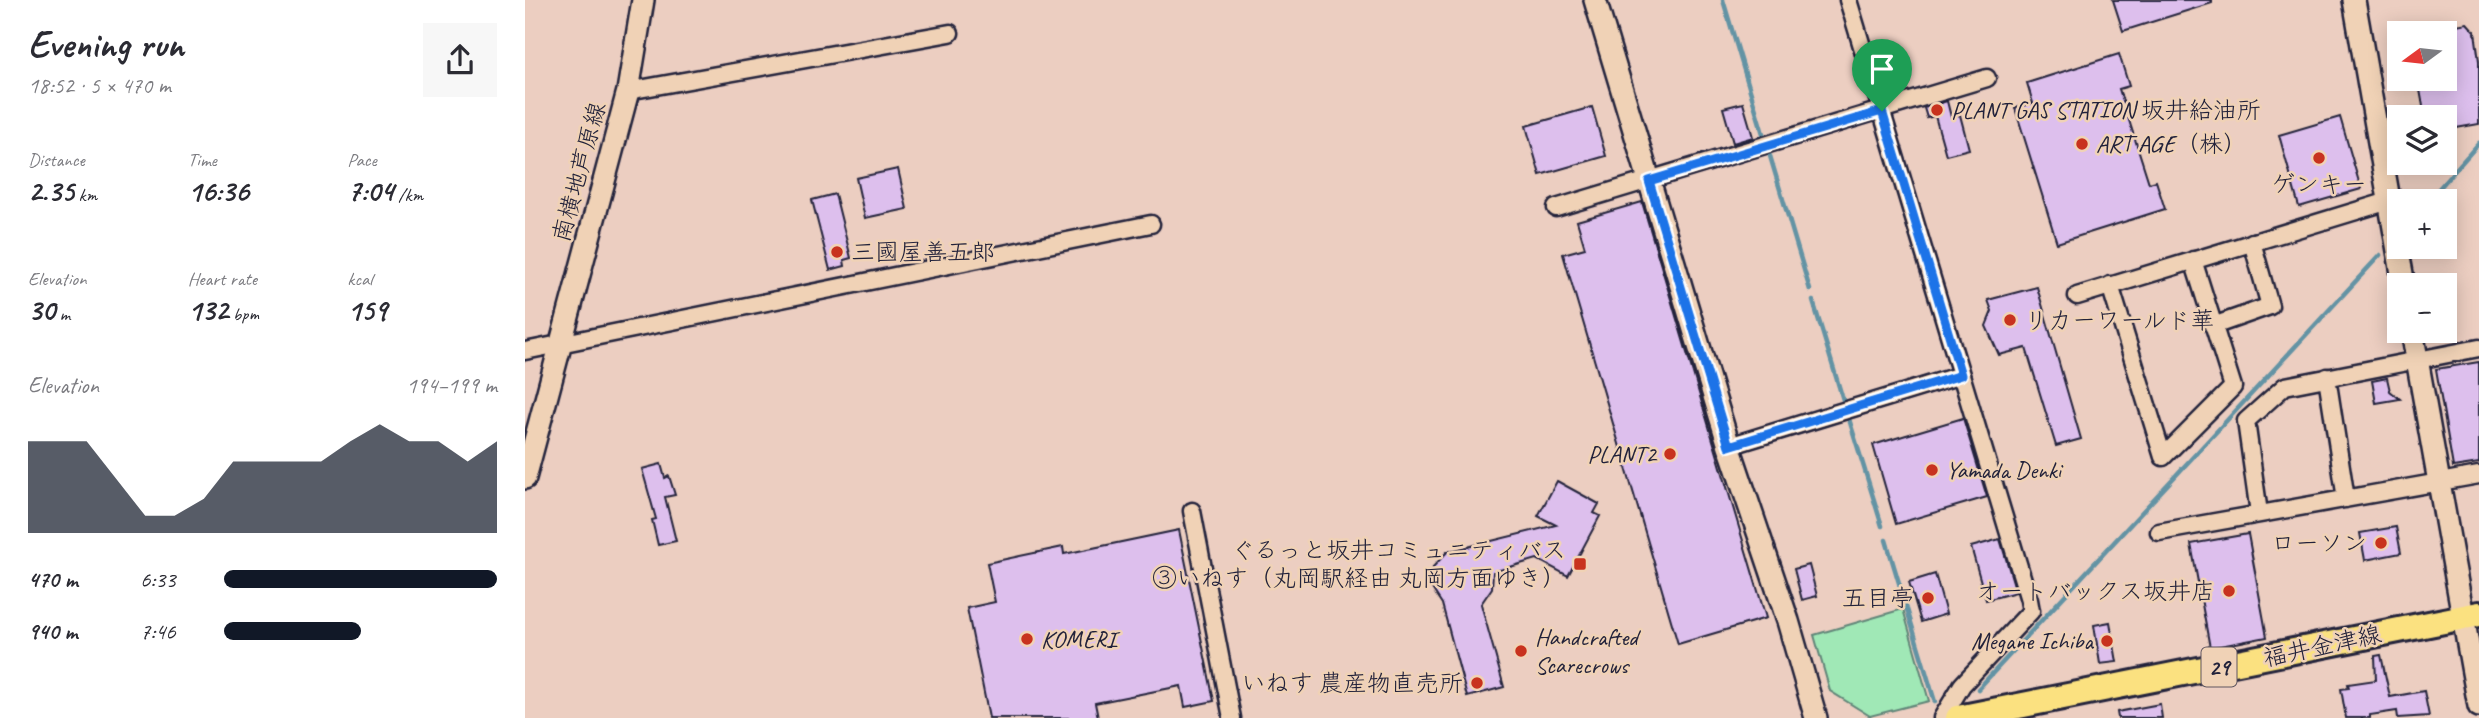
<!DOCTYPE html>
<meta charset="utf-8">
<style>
body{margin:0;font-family:Caveat,"Klee One",sans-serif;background:#f7f7f7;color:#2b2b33;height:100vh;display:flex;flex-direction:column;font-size:26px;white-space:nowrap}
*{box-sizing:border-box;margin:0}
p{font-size:23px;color:#7c7c81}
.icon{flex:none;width:38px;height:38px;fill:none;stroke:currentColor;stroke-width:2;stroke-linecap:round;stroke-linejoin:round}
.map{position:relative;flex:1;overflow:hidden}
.panel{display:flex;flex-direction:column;background:#fff;width:525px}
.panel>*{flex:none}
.needle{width:46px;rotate:255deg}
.fabs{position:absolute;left:1862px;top:21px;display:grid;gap:14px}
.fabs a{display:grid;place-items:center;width:70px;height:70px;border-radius:0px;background:#fff;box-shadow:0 4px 18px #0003;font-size:35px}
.pin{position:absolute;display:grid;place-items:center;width:60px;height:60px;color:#fff;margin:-72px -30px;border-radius:50% 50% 50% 0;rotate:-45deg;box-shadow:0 0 7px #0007}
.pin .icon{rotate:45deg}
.round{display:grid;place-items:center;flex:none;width:74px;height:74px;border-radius:0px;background:#f7f7f7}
.summary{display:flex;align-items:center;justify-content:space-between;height:119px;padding:0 28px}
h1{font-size:38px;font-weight:700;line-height:52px}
.figures{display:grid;grid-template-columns:repeat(3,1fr);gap:10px;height:119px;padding:7px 28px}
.figures div{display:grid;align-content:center}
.figures b{font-size:30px;font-weight:700}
.figures small{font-size:19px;font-weight:400}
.figures p{font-size:19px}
.chart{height:196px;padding:14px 28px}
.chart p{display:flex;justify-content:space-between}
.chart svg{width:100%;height:126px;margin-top:7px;fill:#111827;opacity:.7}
ul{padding:0 28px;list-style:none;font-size:23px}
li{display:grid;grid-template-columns:112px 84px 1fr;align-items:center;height:52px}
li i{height:18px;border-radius:9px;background:#111827}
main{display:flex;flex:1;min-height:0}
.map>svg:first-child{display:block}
.green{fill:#a0e8b6;stroke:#618578;stroke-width:2}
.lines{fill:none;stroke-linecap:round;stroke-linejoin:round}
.stream{stroke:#6393a4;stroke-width:4.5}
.building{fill:#ddbfed;stroke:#22223b;stroke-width:2}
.street-casing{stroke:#22223b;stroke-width:21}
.secondary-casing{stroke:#22223b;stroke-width:26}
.primary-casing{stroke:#22223b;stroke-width:30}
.street{stroke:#f0d2b6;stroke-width:16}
.secondary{stroke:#f0d2b6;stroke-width:21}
.primary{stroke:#fbe180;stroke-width:24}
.route-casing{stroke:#fff;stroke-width:14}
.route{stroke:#1a73e8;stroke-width:9}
.poi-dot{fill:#c8321e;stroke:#f0d2b6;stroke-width:2.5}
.labels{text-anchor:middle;stroke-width:5;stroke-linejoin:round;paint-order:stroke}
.shield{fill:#f0d2b6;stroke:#605760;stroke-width:2}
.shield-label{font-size:23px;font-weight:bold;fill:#22223b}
.poi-label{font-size:24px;fill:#22223b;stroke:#f0d2b6;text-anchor:start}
.street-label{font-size:24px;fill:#22223b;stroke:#f0d2b6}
</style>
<main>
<section class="panel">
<div class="summary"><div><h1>Evening run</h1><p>18:52 · 5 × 470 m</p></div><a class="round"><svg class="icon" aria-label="share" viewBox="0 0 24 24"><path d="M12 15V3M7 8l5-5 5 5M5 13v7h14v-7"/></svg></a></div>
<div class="figures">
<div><p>Distance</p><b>2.35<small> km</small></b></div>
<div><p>Time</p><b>16:36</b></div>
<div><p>Pace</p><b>7:04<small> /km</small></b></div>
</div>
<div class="figures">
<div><p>Elevation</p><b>30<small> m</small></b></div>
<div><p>Heart rate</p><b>132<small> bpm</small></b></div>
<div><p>kcal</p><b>159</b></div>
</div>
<div class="chart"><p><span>Elevation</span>194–199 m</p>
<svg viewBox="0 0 160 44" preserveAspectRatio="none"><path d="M0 44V12L10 12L20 12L30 25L40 38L50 38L60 32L70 19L80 19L90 19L100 19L110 12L120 6L130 12L140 12L150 19L160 12V44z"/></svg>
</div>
<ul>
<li><b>470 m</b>6:33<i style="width:100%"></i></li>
<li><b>940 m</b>7:46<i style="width:50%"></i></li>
</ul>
</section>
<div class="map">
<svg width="1954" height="718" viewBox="0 0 1954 718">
<rect width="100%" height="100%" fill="#eccec1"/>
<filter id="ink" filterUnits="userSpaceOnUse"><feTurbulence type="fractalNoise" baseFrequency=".0143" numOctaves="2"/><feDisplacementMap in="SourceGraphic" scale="14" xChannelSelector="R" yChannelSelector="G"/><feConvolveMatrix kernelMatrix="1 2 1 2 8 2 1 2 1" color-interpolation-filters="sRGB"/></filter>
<g filter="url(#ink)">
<path class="green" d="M 1378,609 L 1404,701 L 1345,716 L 1305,691 L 1289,635 Z"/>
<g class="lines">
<path class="stream" d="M 1198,0 L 1239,137
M 1245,156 L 1285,290
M 1903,201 L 1954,143
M 1288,301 L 1319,403
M 1324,419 L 1357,526
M 1361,540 L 1410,702
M 1453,689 L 1855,255"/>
</g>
<path class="building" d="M 1588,0 L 1687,0 L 1687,3 L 1598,31 Z
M 1942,23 L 1950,32 L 1954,61 L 1954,124 L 1920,130 L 1920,117 L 1900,117 L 1893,79 L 1920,79 L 1920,27 Z
M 1594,54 L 1604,86 L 1594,89 L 1624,183 L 1631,181 L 1640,209 L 1532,243 L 1490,108 L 1508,103 L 1502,83 Z
M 1422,101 L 1426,117 L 1435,115 L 1444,149 L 1421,155 L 1410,116 L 1402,118 L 1399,108 Z
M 1218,103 L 1228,137 L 1208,143 L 1198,108 Z
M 1067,107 L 1081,156 L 1015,175 L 1001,126 Z
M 1815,117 L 1836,189 L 1774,207 L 1754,135 Z
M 373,169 L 382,209 L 340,218 L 331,178 Z
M 310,194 L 326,258 L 319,260 L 320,266 L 305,270 L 287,200 Z
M 1117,202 L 1241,618 L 1153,644 L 1038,254 L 1060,248 L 1052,221 Z
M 1512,287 L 1556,439 L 1531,446 L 1501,348 L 1474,355 L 1461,326 L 1467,311 L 1463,300 Z
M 1954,362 L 1954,463 L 1928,467 L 1911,369 Z
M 1862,378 L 1865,391 L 1875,399 L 1851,403 L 1847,381 Z
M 1438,418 L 1462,497 L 1371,524 L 1348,445 Z
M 136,464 L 140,478 L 144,476 L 150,495 L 140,497 L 151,541 L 133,545 L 127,520 L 131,519 L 117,469 Z
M 1032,481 L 1074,504 L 1069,513 L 1075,516 L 1043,576 L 1012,559 L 968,572 L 967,588 L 956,604 L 979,687 L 942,697 L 917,604 L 906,587 L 908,567 L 922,552 L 1031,525 L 1013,516 Z
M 1871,527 L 1876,553 L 1840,560 L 1835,533 Z
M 654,530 L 689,701 L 660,707 L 656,686 L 570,703 L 573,718 L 464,718 L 442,608 L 470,602 L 462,563 L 538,547 L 539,554 Z
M 1723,534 L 1742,637 L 1685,648 L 1666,544 Z
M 1475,539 L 1491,592 L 1461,600 L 1446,547 Z
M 1284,565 L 1292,596 L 1277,600 L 1269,569 Z
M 1410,574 L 1421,614 L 1396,622 L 1384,582 Z
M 1585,622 L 1592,662 L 1575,664 L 1569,625 Z
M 1856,655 L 1865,697 L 1899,691 L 1904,716 L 1873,718 L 1872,711 L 1845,715 L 1845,718 L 1821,718 L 1816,689 L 1824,688 L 1823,684 L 1851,680 L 1850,656 Z
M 1635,704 L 1637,718 L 1593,718 L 1592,712 Z"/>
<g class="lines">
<defs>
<path id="street" d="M 1323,0 L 1504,600 L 1506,611 L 1437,685 L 1417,718
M 103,91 L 425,33
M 1031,208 L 1462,78
M 1585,285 L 1638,457 L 1708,387 L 1668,260
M 1552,296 L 1864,201
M 1688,326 L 1745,306 L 1727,242
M 0,351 L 626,224
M 1802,377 L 1821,499
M 1204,446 L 1436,375
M 667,511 L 707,718
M 1734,513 L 1721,421 L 1760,386 L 1954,348
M 1634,532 L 1954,475"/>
<path id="secondary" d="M 1070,0 L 1204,446 L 1263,621 L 1291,718
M 1829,0 L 1879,285
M 1887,331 L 1954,706
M 0,478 L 103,91 L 118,0"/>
<path id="primary" d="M 1433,718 L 1954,614"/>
</defs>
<use href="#street" class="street-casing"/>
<use href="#secondary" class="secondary-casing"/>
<use href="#primary" class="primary-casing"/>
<use href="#street" class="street"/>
<use href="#secondary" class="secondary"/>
<use href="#primary" class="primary"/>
</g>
</g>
<g class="lines" filter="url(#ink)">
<defs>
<path id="route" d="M 1357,111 L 1436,375 L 1204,446 L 1124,181 Z"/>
</defs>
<use href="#route" class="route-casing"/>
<use href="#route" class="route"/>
</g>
<g class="poi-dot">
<circle cx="1412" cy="110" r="7"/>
<circle cx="1557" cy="144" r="7"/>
<circle cx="1794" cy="158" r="7"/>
<circle cx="312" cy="252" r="7"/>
<circle cx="1485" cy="320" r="7"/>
<circle cx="1145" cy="454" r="7"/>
<circle cx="1407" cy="470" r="7"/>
<circle cx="1856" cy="543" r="7"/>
<rect x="1048" y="557" width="14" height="14" rx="3.5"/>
<circle cx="1704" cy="591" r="7"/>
<circle cx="1403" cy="598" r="7"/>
<circle cx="502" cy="639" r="7"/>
<circle cx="1582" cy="641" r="7"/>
<circle cx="996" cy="651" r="7"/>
<circle cx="952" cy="683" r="7"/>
</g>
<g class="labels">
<rect class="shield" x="1676.5" y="647.5" width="35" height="39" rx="5"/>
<g class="shield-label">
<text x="1694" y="675">29</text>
</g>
<g class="poi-label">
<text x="1426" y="118">PLANT GAS STATION 坂井給油所</text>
<text x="1571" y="152">ART AGE（株）</text>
<text x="1794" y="192" text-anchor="middle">ゲンキー</text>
<text x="326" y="260">三國屋善五郎</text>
<text x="1499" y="328">リカーワールド華</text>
<text x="1131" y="462" text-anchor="end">PLANT2</text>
<text x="1421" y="478">Yamada Denki</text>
<text x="1842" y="551" text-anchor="end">ローソン</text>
<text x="1041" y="558" text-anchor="end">ぐるっと坂井コミュニティバス<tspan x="1041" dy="28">③いねす（丸岡駅経由 丸岡方面ゆき）</tspan></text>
<text x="1690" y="599" text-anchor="end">オートバックス坂井店</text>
<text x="1389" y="606" text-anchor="end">五目亭</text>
<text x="1010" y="645">Handcrafted<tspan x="1010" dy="28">Scarecrows</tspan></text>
<text x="516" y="647">KOMERI</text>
<text x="1568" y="649" text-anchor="end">Megane Ichiba</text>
<text x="938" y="691" text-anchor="end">いねす 農産物直売所</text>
</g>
<g class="street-label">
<text transform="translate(54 172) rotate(-75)" y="8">南横地芦原線</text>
<text transform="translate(1797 646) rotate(-12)" y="8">福井金津線</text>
</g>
</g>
</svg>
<div class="fabs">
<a><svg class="needle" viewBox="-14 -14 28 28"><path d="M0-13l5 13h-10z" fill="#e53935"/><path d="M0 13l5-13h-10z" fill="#7c7c81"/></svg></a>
<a><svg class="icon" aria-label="layers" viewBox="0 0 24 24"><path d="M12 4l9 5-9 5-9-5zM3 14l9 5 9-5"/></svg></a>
<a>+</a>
<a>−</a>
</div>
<div class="pin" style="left:1357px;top:111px;background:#1e9e55"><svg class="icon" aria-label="arrive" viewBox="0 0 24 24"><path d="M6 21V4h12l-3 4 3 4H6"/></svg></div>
</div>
</main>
